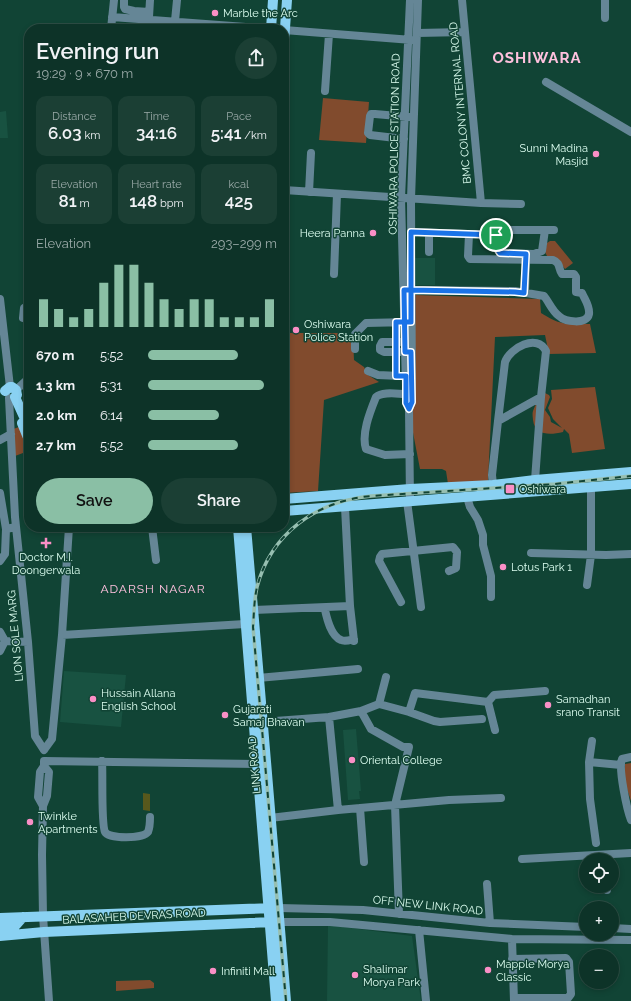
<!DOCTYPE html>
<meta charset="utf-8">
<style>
body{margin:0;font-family:Raleway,sans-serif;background:#1b3f34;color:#f1f3f6;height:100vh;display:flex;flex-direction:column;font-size:15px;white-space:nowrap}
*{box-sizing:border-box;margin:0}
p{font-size:13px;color:#9aaaa8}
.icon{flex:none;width:22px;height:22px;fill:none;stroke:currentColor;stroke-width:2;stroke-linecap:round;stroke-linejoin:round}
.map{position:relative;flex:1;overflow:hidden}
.side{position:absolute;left:24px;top:24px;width:265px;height:508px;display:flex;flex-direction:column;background:#0d3328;border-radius:16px;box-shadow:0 2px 6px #0003,0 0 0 1px #2d4e45}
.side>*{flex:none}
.controls{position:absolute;left:579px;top:853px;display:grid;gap:8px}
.controls a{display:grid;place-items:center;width:40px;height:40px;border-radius:50%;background:#0d3328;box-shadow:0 2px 6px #0003,0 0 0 1px #2d4e45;font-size:20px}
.pin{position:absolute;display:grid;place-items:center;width:34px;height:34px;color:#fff;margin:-17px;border:2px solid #fff;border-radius:50%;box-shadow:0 1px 4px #0007}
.round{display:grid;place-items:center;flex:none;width:42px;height:42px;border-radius:21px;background:#1b3f34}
.summary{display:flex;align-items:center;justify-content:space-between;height:68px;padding:0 12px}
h1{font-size:22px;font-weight:600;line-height:30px}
.figures{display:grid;grid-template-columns:repeat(3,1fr);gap:6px;height:68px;padding:4px 12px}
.figures div{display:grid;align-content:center;border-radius:10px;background:#1b3f34;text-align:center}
.figures b{font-size:17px;font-weight:600}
.figures small{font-size:11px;font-weight:400}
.figures p{font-size:11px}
.chart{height:112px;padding:8px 12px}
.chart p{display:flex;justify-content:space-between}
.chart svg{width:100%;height:72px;margin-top:4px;stroke:#8abfa5;stroke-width:6}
.action{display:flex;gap:8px;margin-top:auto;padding:8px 12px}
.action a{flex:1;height:46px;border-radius:24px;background:#8abfa5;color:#111;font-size:16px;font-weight:600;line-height:46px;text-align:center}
.action a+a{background:#1b3f34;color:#f1f3f6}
ul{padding:0 12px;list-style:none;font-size:13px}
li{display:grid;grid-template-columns:64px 48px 1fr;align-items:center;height:30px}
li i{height:10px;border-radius:5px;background:#8abfa5}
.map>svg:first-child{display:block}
.built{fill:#185241}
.green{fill:#814b2d}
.water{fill:#58581c}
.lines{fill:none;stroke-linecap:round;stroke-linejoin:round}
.minor{stroke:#658696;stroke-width:8}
.major{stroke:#89d1f2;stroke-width:10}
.rail-casing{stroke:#97bfb1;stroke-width:3.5}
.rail{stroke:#114435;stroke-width:2;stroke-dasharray:6;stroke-linecap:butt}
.route-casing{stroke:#fff;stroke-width:8}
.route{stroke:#1a73e8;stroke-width:5}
.poi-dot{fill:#fa8fc6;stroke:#114435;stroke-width:1.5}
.labels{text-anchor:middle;stroke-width:3;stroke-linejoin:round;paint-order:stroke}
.poi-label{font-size:11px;fill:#dcfef0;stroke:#114435;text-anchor:start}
.street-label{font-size:11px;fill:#dcfef0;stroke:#114435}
.neighbourhood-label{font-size:12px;letter-spacing:1px;fill:#ffc1de;stroke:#114435}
.district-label{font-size:15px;font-weight:bold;letter-spacing:1px;fill:#ffc1de;stroke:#114435}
</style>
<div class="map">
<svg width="631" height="1001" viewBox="0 0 631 1001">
<rect width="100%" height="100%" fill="#114435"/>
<path class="built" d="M 6,111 L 8,138 L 0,138 L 0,112 Z
M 411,258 L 435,258 L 435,285 L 411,285 Z
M 29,385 L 29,420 L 22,404 L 24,391 Z
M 64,671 L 126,675 L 121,727 L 60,722 Z
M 356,729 L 361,791 L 359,791 L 360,799 L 348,800 L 343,730 Z
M 328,925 L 412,936 L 421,1001 L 327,1001 Z"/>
<path class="green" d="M 323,98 L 369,102 L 366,143 L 319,140 Z
M 550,241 L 555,241 L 573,263 L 565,269 L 557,259 L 547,256 L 545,252 L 547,243 Z
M 415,295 L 540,299 L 541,313 C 562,326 566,324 590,324 L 596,353 L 549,354 L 545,335 L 495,337 L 488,481 L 448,484 L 446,471 L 442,469 L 420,469 L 410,417 Z
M 284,333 L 338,333 L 353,338 L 354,360 L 364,367 L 368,375 L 379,382 L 324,400 L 318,491 L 284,493 Z
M 595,387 L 605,449 L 572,453 L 569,434 L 564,429 L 563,432 C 550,435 535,436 533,420 C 533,418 532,414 533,411 C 535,405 540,398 543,392 L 549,395 L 550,397 L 545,410 L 550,417 L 551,422 L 562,428 L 553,419 L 548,408 L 552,399 L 551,390 Z
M 19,427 L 28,449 L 23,453 L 15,456 L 13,429 Z
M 631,763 L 631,801 L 625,783 L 625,764 Z
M 150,980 L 154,983 L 154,988 L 116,991 L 116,981 Z"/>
<path class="water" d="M 143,793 L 150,794 L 150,811 L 143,810 Z"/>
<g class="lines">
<path class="minor" d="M 124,0 L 124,7 L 125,9 L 134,11 L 149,12
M 462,0 L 481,203
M 112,17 L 273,29
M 149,17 L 150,0
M 605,18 L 605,0
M 175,21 L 177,0
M 111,29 L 114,0
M 284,30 L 412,40
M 417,33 L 465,32
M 546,82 L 631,132
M 325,91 L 329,34
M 404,139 L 370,135 L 368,133 L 370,116 L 371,114 L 375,114 L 409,117
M 284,190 L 481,203 L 521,204
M 309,192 L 311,153
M 411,232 L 496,235 L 502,230 L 554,230
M 496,235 L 496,247 L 500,253 L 534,254 L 542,251 L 545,230
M 429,252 L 429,233
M 334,274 L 337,194
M 405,290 L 515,291 L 544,296 C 549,302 552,311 559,316 C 565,322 587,325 589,314 C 590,306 585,300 582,293 L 576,292 L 576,277 L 574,274 L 562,274 C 558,269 561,263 553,260 L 470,259 L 468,256 L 469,234
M 525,293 L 526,256
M 0,299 L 10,387
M 23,318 L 24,308 L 29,305
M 409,342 L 382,342 L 380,346 L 380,350 L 384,352 L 410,352
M 355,349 L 355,334 L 366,323 L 410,322
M 368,371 L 378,375 L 400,376
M 396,376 L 396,322
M 406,386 L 401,198 L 410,0
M 16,390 L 29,378
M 406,394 C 397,394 383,391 376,397 C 370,412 361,434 366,449 L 385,455 L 410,454
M 9,398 L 15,517 L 28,642 L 35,736 L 44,750
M 498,421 L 505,362 C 510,348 537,333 546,351 L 541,397
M 0,440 L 11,434
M 493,485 L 492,475 L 498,421 L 541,397 L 535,480
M 0,493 L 6,529
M 467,497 L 470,507 L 478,520 L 483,535 L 483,545 L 491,576 L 491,597
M 407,501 L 421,607
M 410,501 L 409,409 L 412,402 L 411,199 L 418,0
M 345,507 L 350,606 L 354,641
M 152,527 L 156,560
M 531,553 L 606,555 L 631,554
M 0,561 L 5,554 L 6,529 L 16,527
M 587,585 L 591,555 L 591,487
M 401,602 L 379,561 L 380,557 L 382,554 L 453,547 L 457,552 L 456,568 L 449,571
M 253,610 L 350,606
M 325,610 C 327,619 331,636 341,640 C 345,642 350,640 354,639
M 0,632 L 5,641
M 62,635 L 245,624
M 5,641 L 28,642
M 0,651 L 5,641
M 258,678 L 358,669
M 488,702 L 495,730
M 379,704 L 386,677
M 361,711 L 371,729 L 403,747 L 409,747 L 395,805 L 399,914
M 409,712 L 434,721 L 440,722 L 482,719
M 329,717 L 361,711 L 379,704 L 409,712 L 415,693 L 488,702 L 494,695 L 545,691
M 262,722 L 329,717 L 338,810 L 270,818
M 44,750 L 52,739 L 62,635 L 69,527
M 631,757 L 622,759 C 618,768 627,810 631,820
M 44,761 L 261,764
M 102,761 C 103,773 101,824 105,832 C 109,839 143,839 148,832 C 150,827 150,821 150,817
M 589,762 L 592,741
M 44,766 L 49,772 L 47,796 L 43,806 L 42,855 L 43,916 L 49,1001
M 43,806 L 38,797 L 40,772 L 44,766 L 44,761
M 360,808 L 364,862
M 338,810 L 449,800 L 501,798
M 596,843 L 590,799 L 589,762 L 621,765
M 522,859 L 631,853
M 487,884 L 490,923
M 607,886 L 607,890
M 279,908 L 363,910 L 490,923 L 586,927
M 280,922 L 330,922 L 512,939 L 631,940
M 612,928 L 631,929
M 419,930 L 426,1001
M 512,939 L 514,1001
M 512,959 L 566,958 L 569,962 L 571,994 L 568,998 L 514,998"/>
<path class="major" d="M 271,29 L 273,0
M 284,42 L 287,0
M 5,391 L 10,387 L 12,387 L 16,390 L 17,395 L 15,397 L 29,428
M 22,423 L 29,440
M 284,499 L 410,489 L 493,485 L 535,480 L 631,472
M 284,511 L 631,484
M 238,527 L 276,1001
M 246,527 C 259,685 274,843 286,1001
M 0,918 L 273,908
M 0,927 L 16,925 L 23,917
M 0,936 L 44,932 L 274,922"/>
<defs>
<path id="rail" d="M 286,1001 L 253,627 C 254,614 254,600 257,587 C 271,533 317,501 371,496 L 555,484 L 631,476"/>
</defs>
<use href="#rail" class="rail-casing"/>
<use href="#rail" class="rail"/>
</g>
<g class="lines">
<defs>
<path id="route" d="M 496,235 L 411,232 L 411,322 L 396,322 L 396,376 L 406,376 L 406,403 L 409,409 L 412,402 L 411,352 L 405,352 L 404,290 L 411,290 L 515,292 L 524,293 L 526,254 L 500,253 L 496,247 L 496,235"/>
</defs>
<use href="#route" class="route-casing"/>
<use href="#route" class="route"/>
</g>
<g class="poi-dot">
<circle cx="215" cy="13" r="4"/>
<circle cx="596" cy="154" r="4"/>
<circle cx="373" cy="233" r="4"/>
<circle cx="296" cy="330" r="4"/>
<rect x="505" y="484" width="10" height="10" rx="2"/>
<path d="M44 537h4v4h4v4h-4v4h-4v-4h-4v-4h4z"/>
<circle cx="503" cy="567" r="4"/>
<circle cx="93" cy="699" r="4"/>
<circle cx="548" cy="705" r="4"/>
<circle cx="225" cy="715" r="4"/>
<circle cx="352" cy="760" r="4"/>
<circle cx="30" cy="822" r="4"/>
<circle cx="488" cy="970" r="4"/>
<circle cx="213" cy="971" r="4"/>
<circle cx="355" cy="975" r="4"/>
</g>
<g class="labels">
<g class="poi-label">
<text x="223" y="17">Marble the Arc</text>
<text x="588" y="152" text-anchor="end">Sunni Madina<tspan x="588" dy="13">Masjid</tspan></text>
<text x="365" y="237" text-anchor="end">Heera Panna</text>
<text x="304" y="328">Oshiwara<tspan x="304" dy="13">Police Station</tspan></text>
<text x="519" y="493">Oshiwara</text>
<text x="46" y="561" text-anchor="middle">Doctor M.I.<tspan x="46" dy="13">Doongerwala</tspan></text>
<text x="511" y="571">Lotus Park 1</text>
<text x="101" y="697">Hussain Allana<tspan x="101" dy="13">English School</tspan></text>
<text x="556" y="703">Samadhan<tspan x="556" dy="13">srano Transit</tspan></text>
<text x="233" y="713">Gujarati<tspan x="233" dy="13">Samaj Bhavan</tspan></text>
<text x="360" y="764">Oriental College</text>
<text x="38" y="820">Twinkle<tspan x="38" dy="13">Apartments</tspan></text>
<text x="496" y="968">Mapple Morya<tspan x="496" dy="13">Classic</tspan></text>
<text x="363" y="973">Shalimar<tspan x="363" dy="13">Morya Park</tspan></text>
<text x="221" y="975">Infiniti Mall</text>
</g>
<g class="street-label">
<text transform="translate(460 103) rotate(-95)" y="4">BMC COLONY INTERNAL ROAD</text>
<text transform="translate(394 144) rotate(-89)" y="4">OSHIWARA POLICE STATION ROAD</text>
<text transform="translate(15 636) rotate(-95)" y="4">LION SOLE MARG</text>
<text transform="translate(254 765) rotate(-95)" y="4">LINK ROAD</text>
<text transform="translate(428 905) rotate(6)" y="4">OFF NEW LINK ROAD</text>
<text transform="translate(134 916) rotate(-3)" y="4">BALASAHEB DEVRAS ROAD</text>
</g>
<g class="neighbourhood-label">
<text x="153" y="593">ADARSH NAGAR</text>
</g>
<g class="district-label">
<text x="537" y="63">OSHIWARA</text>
</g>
</g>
</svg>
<div class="controls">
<a><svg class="icon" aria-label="locate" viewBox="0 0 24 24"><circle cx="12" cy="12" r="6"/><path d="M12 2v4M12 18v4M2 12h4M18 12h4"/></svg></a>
<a>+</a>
<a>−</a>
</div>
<div class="pin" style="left:496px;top:235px;background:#1e9e55"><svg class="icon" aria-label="arrive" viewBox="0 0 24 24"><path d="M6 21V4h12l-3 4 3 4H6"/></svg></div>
<section class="side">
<div class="summary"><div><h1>Evening run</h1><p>19:29 · 9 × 670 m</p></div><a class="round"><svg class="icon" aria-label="share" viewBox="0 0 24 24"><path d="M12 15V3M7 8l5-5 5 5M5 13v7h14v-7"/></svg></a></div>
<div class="figures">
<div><p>Distance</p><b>6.03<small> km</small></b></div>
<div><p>Time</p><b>34:16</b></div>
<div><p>Pace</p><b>5:41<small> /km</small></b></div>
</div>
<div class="figures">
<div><p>Elevation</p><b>81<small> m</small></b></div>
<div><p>Heart rate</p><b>148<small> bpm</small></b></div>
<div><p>kcal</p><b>425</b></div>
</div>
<div class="chart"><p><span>Elevation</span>293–299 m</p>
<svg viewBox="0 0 160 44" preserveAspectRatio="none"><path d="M5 44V27M15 44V33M25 44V38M35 44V33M45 44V17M55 44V6M65 44V6M75 44V17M85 44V27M95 44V33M105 44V27M115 44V27M125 44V38M135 44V38M145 44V38M155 44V27"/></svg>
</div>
<ul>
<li><b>670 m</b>5:52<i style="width:70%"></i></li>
<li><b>1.3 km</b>5:31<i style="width:90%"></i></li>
<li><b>2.0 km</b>6:14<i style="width:55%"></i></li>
<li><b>2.7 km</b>5:52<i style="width:70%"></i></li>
</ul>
<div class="action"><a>Save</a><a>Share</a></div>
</section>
</div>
